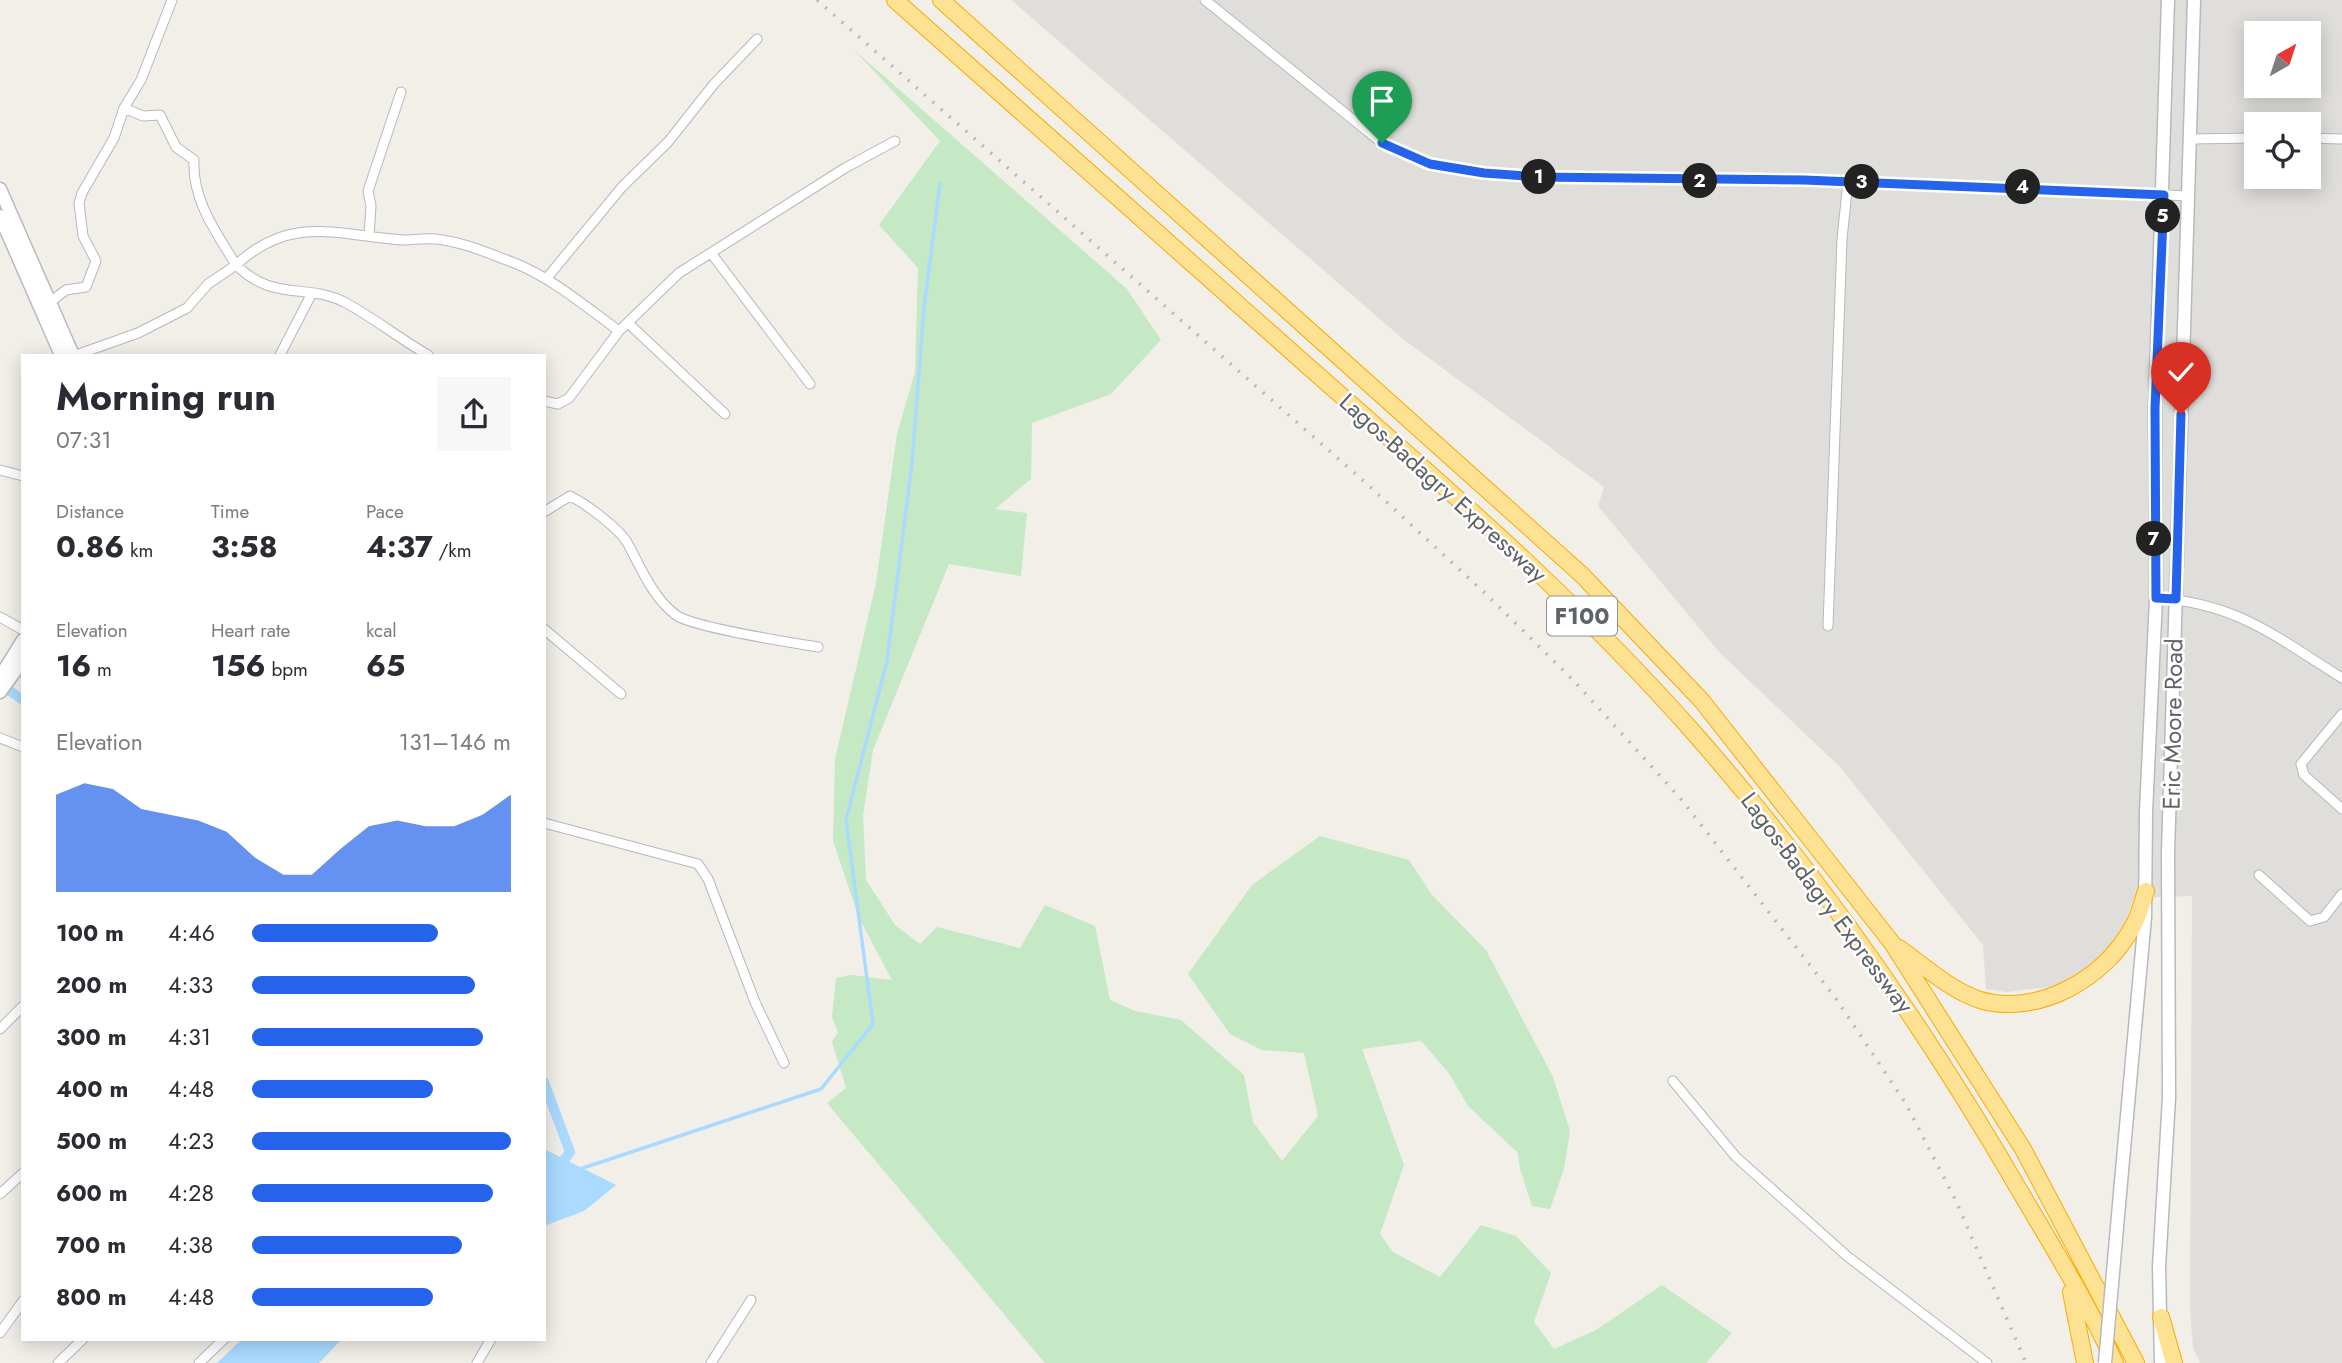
<!DOCTYPE html>
<meta charset="utf-8">
<style>
body{margin:0;font-family:Jost,sans-serif;background:#f7f7f7;color:#2b2b33;height:100vh;display:flex;flex-direction:column;font-size:26px;white-space:nowrap}
*{box-sizing:border-box;margin:0}
p{font-size:23px;color:#7c7c81}
.icon{flex:none;width:38px;height:38px;fill:none;stroke:currentColor;stroke-width:2;stroke-linecap:round;stroke-linejoin:round}
.map{position:relative;flex:1;overflow:hidden}
.details{position:absolute;left:21px;top:354px;width:525px;height:987px;display:flex;flex-direction:column;background:#fff;border-radius:0px;box-shadow:0 4px 18px #0003}
.details>*{flex:none}
.needle{width:46px;rotate:39deg}
.buttons{position:absolute;left:2244px;top:21px;display:grid;gap:14px}
.buttons a{display:grid;place-items:center;width:77px;height:77px;border-radius:0px;background:#fff;box-shadow:0 4px 18px #0003;font-size:35px}
.pin{position:absolute;display:grid;place-items:center;width:60px;height:60px;color:#fff;margin:-72px -30px;border-radius:50% 50% 50% 0;rotate:-45deg;box-shadow:0 0 7px #0007}
.pin .icon{rotate:45deg}
.km{position:absolute;width:35px;height:35px;margin:-18px;border-radius:50%;background:#222;color:#fff;font-size:19px;line-height:35px;text-align:center}
.round{display:grid;place-items:center;flex:none;width:74px;height:74px;border-radius:0px;background:#f7f7f7}
.headline{display:flex;align-items:center;justify-content:space-between;height:119px;padding:0 35px}
h1{font-size:38px;font-weight:700;line-height:52px}
.metrics{display:grid;grid-template-columns:repeat(3,1fr);gap:10px;height:119px;padding:7px 35px}
.metrics div{display:grid;align-content:center}
.metrics b{font-size:30px;font-weight:700}
.metrics small{font-size:19px;font-weight:400}
.metrics p{font-size:19px}
.chart{height:196px;padding:14px 35px}
.chart p{display:flex;justify-content:space-between}
.chart svg{width:100%;height:126px;margin-top:7px;fill:#2563eb;opacity:.7}
ul{padding:0 35px;list-style:none;font-size:23px}
li{display:grid;grid-template-columns:112px 84px 1fr;align-items:center;height:52px}
li i{height:18px;border-radius:9px;background:#2563eb}
.map>svg:first-child{display:block}
.industrial{fill:#e0deda;fill-rule:evenodd}
.green{fill:#c5e8c5}
.water{fill:#aadaff}
.lines{fill:none;stroke-linecap:round;stroke-linejoin:round}
.stream{stroke:#aadaff;stroke-width:3.5}
.canal{stroke:#aadaff;stroke-width:10}
.street-casing{stroke:#b5b8bc;stroke-width:11}
.secondary-casing{stroke:#b6babf;stroke-width:15}
.highway-casing{stroke:#f9ab00;stroke-width:18}
.street{stroke:#fff;stroke-width:9}
.secondary{stroke:#fff;stroke-width:12}
.highway{stroke:#fde293;stroke-width:16}
.rail{stroke:#b6b7b8;stroke-width:3.5;stroke-dasharray:2 9;stroke-linecap:butt}
.secondary-bridge-casing{stroke:#b6babf;stroke-width:15;stroke-linecap:butt}
.secondary-bridge{stroke:#fff;stroke-width:12}
.route-casing{stroke:#fff;stroke-width:14}
.route{stroke:#2563eb;stroke-width:9}
.labels{text-anchor:middle;stroke-width:5;stroke-linejoin:round;paint-order:stroke}
.shield{fill:#fff;stroke:#8f9295;stroke-width:2}
.shield-label{font-size:23px;font-weight:bold;fill:#5f6368}
.street-label{font-size:24px;fill:#5f6368;stroke:#fff}
</style>
<div class="map">
<svg width="2342" height="1363" viewBox="0 0 2342 1363">
<rect width="100%" height="100%" fill="#f1efe8"/>
<path class="industrial" d="M 1011,0 L 2342,0 L 2342,1363 L 2200,1363 L 2193,1348 L 2190,1309 L 2192,896 L 2134,898 L 2120,934 L 2103,952 L 2079,975 L 2057,986 L 2007,992 L 1986,989 L 1983,945 L 1840,767 L 1720,653 L 1598,506 L 1604,487 L 1403,339 ZM 2256,33 L 2308,33 L 2308,86 L 2256,86 ZM 2256,124 L 2308,124 L 2308,177 L 2256,177 Z"/>
<path class="green" d="M 854,50 L 1127,289 L 1161,340 L 1111,394 L 1032,423 L 1031,479 L 995,509 L 1027,513 L 1021,576 L 949,564 L 873,750 L 863,816 L 866,880 L 895,925 L 920,944 L 937,927 L 1020,948 L 1045,905 L 1095,926 L 1110,1000 L 1135,1011 L 1181,1020 L 1244,1075 L 1253,1122 L 1282,1161 L 1318,1116 L 1304,1053 L 1262,1050 L 1230,1034 L 1188,974 L 1252,885 L 1320,836 L 1409,860 L 1432,895 L 1486,950 L 1553,1077 L 1570,1131 L 1564,1169 L 1550,1209 L 1532,1206 L 1520,1169 L 1518,1153 L 1468,1106 L 1448,1072 L 1421,1041 L 1362,1049 L 1404,1165 L 1380,1234 L 1393,1252 L 1440,1277 L 1481,1225 L 1516,1236 L 1551,1273 L 1534,1322 L 1554,1349 L 1596,1330 L 1662,1285 L 1732,1333 L 1706,1363 L 1045,1363 L 827,1103 L 846,1088 L 832,1042 L 838,1032 L 832,1017 L 836,978 L 851,975 L 892,980 L 859,918 L 833,841 L 835,759 L 876,583 L 897,434 L 915,372 L 918,268 L 879,225 L 940,141 Z"/>
<path class="water" d="M 544,1149 L 616,1185 L 584,1211 L 544,1226 Z
M 242,1339 L 342,1339 L 319,1363 L 217,1363 Z"/>
<g class="lines">
<path class="stream" d="M 580,1169 L 821,1089 L 873,1024 L 846,820 L 887,661 L 912,463 L 924,308 L 940,184"/>
<path class="canal" d="M 0,684 L 23,700
M 544,1082 L 570,1152 L 551,1178 L 544,1181"/>
<defs>
<path id="street" d="M 1205,0 L 1382,143 L 1430,164 L 1484,173 L 1539,177 L 1804,180 L 2189,196
M 124,108 L 143,116 L 160,115 L 176,147 L 194,160 C 192,200 216,232 236,265 C 291,214 337,235 403,240 C 413,240 424,238 435,239 C 460,241 488,253 512,262 C 551,277 585,306 619,331
M 2308,138 L 2342,139
M 2191,139 L 2256,138
M 369,235 L 371,206 L 368,191 L 401,92
M 711,253 L 810,384
M 546,279 L 622,187 L 668,142 L 714,84 L 757,39
M 46,305 L 66,290 L 86,287 L 96,261 L 83,236 L 79,203 L 82,193 L 114,138 L 124,108 L 141,80 L 172,0
M 628,323 L 725,414
M 76,355 L 138,333 L 187,308 L 208,284 L 236,265 C 275,303 306,282 346,303 C 374,318 400,339 428,355
M 280,355 L 312,293
M 544,401 L 558,404 L 569,398 L 619,331 L 679,273 L 845,168 L 895,141
M 0,470 L 23,476
M 544,512 L 570,496 C 585,503 620,529 628,544 C 641,568 653,598 676,615 C 692,627 793,643 818,647
M 2156,598 C 2237,603 2276,637 2342,678
M 0,617 L 23,630
M 1828,626 L 1842,239 L 1848,181
M 544,629 L 621,694
M 2342,714 L 2301,764 L 2304,775 L 2342,809
M 0,738 L 23,747
M 544,823 L 698,864 L 708,879 L 755,1002 L 784,1063
M 2259,875 L 2310,921 L 2324,917 L 2342,894
M 0,1029 L 23,1006
M 1673,1081 L 1736,1157 L 1847,1256 L 1987,1363
M 0,1194 L 23,1173
M 0,1333 L 23,1301
M 58,1363 L 83,1339
M 199,1363 L 224,1339
M 477,1363 L 491,1339
M 711,1363 L 751,1300"/>
<path id="secondary" d="M 0,189 L 73,355
M 0,216 L 61,355
M 0,677 L 23,640
M 0,692 L 23,660
M 2121,1182 L 2145,917 L 2146,812 L 2156,598 L 2155,408 L 2168,0
M 2161,1363 L 2159,1267 L 2169,1098 L 2168,853 L 2194,0"/>
<path id="highway" d="M 895,0 C 1034,123 1172,247 1311,369 C 1443,485 1578,601 1694,733 C 1819,875 1926,1029 2021,1193 C 2054,1249 2088,1304 2115,1363
M 941,0 L 1582,575 L 1702,701 L 1892,943 L 2023,1149 L 2136,1363
M 1899,948 C 1924,966 1950,990 1980,1000 C 2038,1017 2106,978 2133,926 C 2139,916 2142,903 2146,891
M 2071,1292 L 2085,1363
M 2161,1317 L 2174,1363"/>
</defs>
<use href="#street" class="street-casing"/>
<use href="#secondary" class="secondary-casing"/>
<use href="#highway" class="highway-casing"/>
<use href="#street" class="street"/>
<use href="#secondary" class="secondary"/>
<use href="#highway" class="highway"/>
<path class="rail" d="M 817,0 L 1367,484 L 1487,595 L 1574,681 L 1681,799 L 1837,1000 L 1906,1104 L 1956,1201 L 2026,1363"/>
<defs>
<path id="secondary-bridge" d="M 2105,1363 L 2121,1182"/>
</defs>
<use href="#secondary-bridge" class="secondary-bridge-casing"/>
<use href="#secondary-bridge" class="secondary-bridge"/>
</g>
<g class="lines">
<defs>
<path id="route" d="M 1382,143 L 1430,164 L 1484,173 L 1539,177 L 1804,180 L 2164,195 L 2155,408 L 2156,598 L 2176,599 L 2181,414"/>
</defs>
<use href="#route" class="route-casing"/>
<use href="#route" class="route"/>
</g>
<g class="labels">
<rect class="shield" x="1547" y="596.5" width="70" height="39" rx="5"/>
<g class="shield-label">
<text x="1582" y="624">F100</text>
</g>
<g class="street-label">
<text transform="translate(1443 488) rotate(42)" y="8">Lagos-Badagry Expressway</text>
<text transform="translate(2173 724) rotate(-89)" y="8">Eric Moore Road</text>
<text transform="translate(1827 903) rotate(53)" y="8">Lagos-Badagry Expressway</text>
</g>
</g>
</svg>
<div class="buttons">
<a><svg class="needle" viewBox="-14 -14 28 28"><path d="M0-13l5 13h-10z" fill="#e53935"/><path d="M0 13l5-13h-10z" fill="#7c7c81"/></svg></a>
<a><svg class="icon" aria-label="locate" viewBox="0 0 24 24"><circle cx="12" cy="12" r="6"/><path d="M12 2v4M12 18v4M2 12h4M18 12h4"/></svg></a>
</div>
<div class="pin" style="left:1382px;top:143px;background:#1e9e55"><svg class="icon" aria-label="arrive" viewBox="0 0 24 24"><path d="M6 21V4h12l-3 4 3 4H6"/></svg></div>
<div class="pin" style="left:2181px;top:414px;background:#d93025"><svg class="icon" aria-label="check" viewBox="0 0 24 24"><path d="M5 12l5 5 9-10"/></svg></div>
<b class="km" style="left:1539px;top:177px">1</b>
<b class="km" style="left:1700px;top:181px">2</b>
<b class="km" style="left:1862px;top:182px">3</b>
<b class="km" style="left:2023px;top:187px">4</b>
<b class="km" style="left:2163px;top:216px">5</b>
<b class="km" style="left:2154px;top:539px">7</b>
<section class="details">
<div class="headline"><div><h1>Morning run</h1><p>07:31</p></div><a class="round"><svg class="icon" aria-label="share" viewBox="0 0 24 24"><path d="M12 15V3M7 8l5-5 5 5M5 13v7h14v-7"/></svg></a></div>
<div class="metrics">
<div><p>Distance</p><b>0.86<small> km</small></b></div>
<div><p>Time</p><b>3:58</b></div>
<div><p>Pace</p><b>4:37<small> /km</small></b></div>
</div>
<div class="metrics">
<div><p>Elevation</p><b>16<small> m</small></b></div>
<div><p>Heart rate</p><b>156<small> bpm</small></b></div>
<div><p>kcal</p><b>65</b></div>
</div>
<div class="chart"><p><span>Elevation</span>131–146 m</p>
<svg viewBox="0 0 160 44" preserveAspectRatio="none"><path d="M0 44V10L10 6L20 8L30 15L40 17L50 19L60 23L70 32L80 38L90 38L100 29L110 21L120 19L130 21L140 21L150 17L160 10V44z"/></svg>
</div>
<ul>
<li><b>100 m</b>4:46<i style="width:72%"></i></li>
<li><b>200 m</b>4:33<i style="width:86%"></i></li>
<li><b>300 m</b>4:31<i style="width:89%"></i></li>
<li><b>400 m</b>4:48<i style="width:70%"></i></li>
<li><b>500 m</b>4:23<i style="width:100%"></i></li>
<li><b>600 m</b>4:28<i style="width:93%"></i></li>
<li><b>700 m</b>4:38<i style="width:81%"></i></li>
<li><b>800 m</b>4:48<i style="width:70%"></i></li>
</ul>
</section>
</div>
